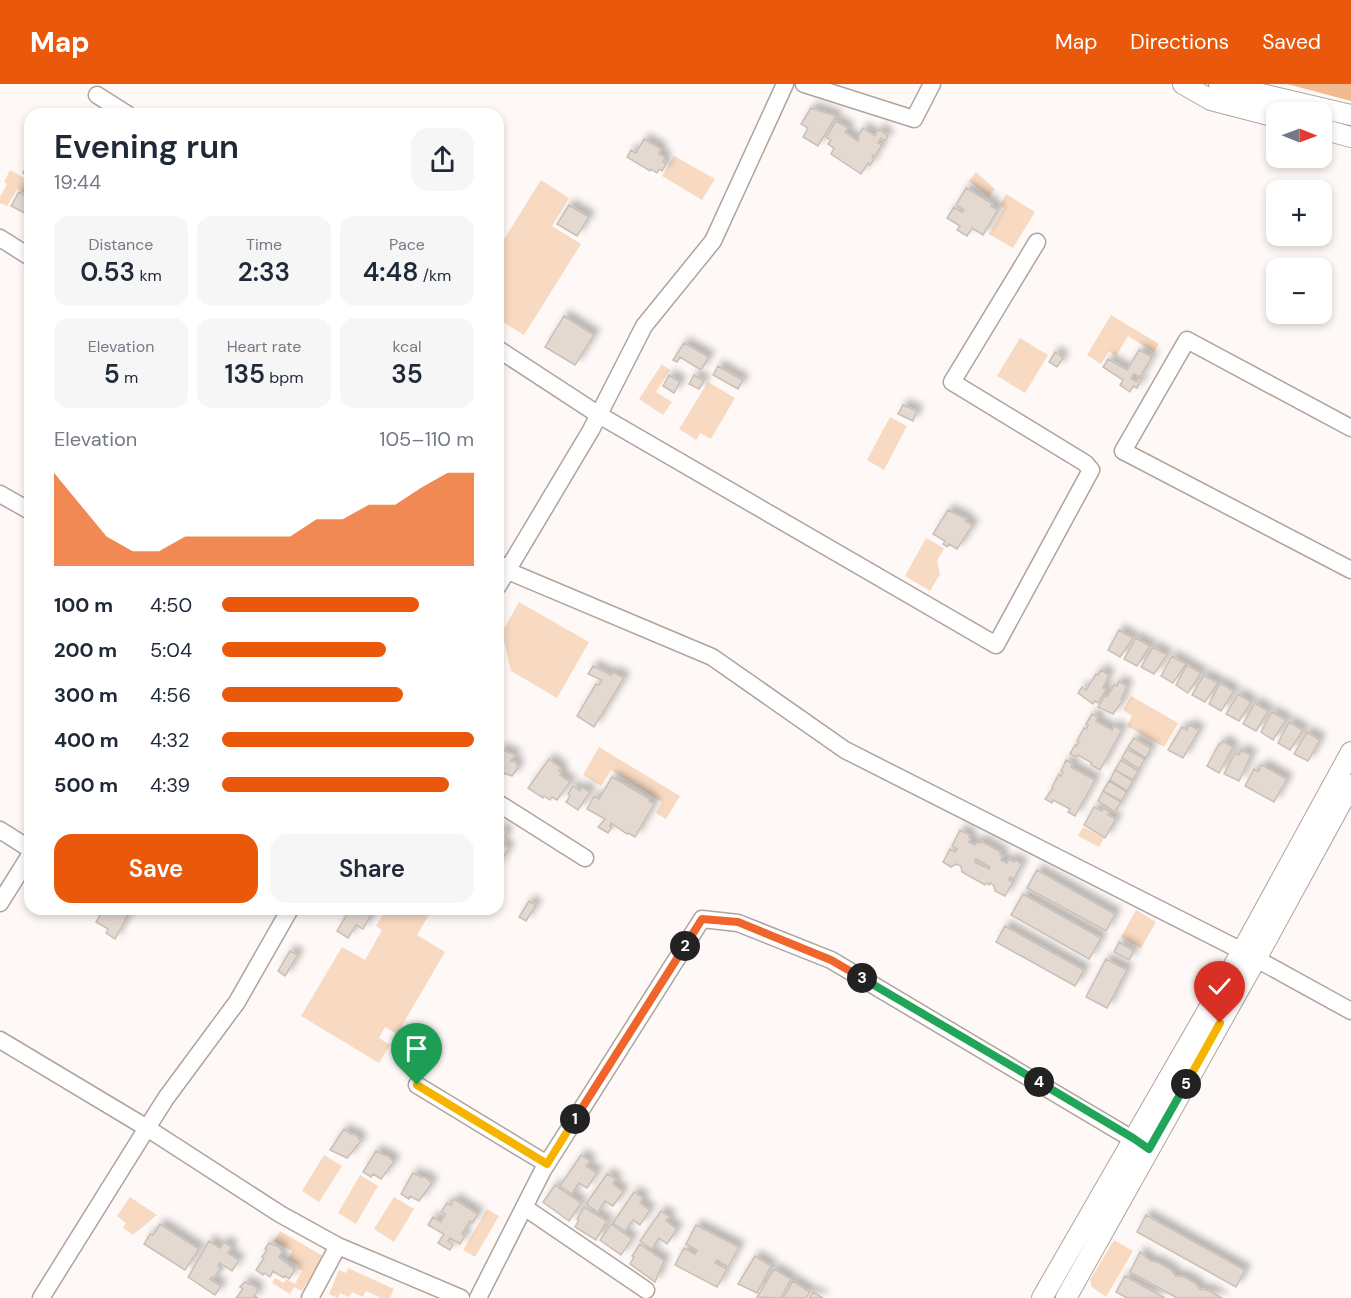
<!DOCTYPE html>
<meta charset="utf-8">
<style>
body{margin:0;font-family:"DM Sans",sans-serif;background:#f6f6f7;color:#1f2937;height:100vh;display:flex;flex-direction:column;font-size:22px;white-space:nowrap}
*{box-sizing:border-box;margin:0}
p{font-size:20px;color:#747a83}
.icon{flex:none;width:33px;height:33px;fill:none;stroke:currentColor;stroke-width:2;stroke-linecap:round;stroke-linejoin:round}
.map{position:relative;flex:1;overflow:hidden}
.drawer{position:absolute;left:24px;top:24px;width:480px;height:807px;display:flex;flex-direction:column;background:#fff;border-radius:18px;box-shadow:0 3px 9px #0003}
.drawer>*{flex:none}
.needle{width:39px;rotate:91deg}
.buttons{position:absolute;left:1266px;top:18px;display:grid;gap:12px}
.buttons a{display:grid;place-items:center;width:66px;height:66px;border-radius:12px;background:#fff;box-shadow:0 3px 9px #0003;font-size:30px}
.pin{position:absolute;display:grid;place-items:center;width:51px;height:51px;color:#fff;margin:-62px -26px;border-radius:50% 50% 50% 0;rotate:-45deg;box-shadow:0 0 6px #0007}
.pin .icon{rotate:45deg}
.km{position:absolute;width:30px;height:30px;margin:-15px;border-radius:50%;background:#222;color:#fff;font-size:16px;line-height:30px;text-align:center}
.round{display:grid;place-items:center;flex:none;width:63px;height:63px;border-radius:18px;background:#f6f6f7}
.overview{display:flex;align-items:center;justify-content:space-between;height:102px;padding:0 30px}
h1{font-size:33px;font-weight:600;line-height:45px}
.stats{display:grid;grid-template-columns:repeat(3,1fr);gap:9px;height:102px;padding:6px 30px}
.stats div{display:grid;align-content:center;border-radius:15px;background:#f6f6f7;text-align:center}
.stats b{font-size:26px;font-weight:600}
.stats small{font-size:16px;font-weight:400}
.stats p{font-size:16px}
.chart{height:168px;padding:12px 30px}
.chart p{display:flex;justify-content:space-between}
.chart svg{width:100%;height:108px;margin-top:6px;fill:#ea580c;opacity:.7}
.action{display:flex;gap:12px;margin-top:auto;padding:12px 30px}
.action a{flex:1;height:69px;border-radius:18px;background:#ea580c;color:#fff;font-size:24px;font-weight:600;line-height:69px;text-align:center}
.action a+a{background:#f6f6f7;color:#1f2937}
ul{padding:0 30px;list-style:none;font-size:20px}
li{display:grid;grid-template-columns:96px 72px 1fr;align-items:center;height:45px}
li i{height:15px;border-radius:8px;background:#ea580c}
header{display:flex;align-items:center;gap:36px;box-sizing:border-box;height:84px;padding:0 30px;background:#ea580c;color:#fff}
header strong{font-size:28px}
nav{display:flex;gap:33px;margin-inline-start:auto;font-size:21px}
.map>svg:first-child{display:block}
.green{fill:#f8d9c1}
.forest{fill:#f1ba8f}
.building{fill:#e4d9d1;stroke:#c9bfb7;stroke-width:1.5;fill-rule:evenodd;filter:url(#shadow)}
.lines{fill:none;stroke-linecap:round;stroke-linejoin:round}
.minor-casing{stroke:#aea49c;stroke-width:19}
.tertiary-casing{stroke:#aea49c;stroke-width:22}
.minor{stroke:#fff;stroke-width:16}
.tertiary{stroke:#fff;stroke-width:20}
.split-1-casing{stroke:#fff;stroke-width:12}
.split-2-casing{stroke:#fff;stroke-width:12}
.split-3-casing{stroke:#fff;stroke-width:12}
.split-4-casing{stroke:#fff;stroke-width:12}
.split-5-casing{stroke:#fff;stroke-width:12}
.split-6-casing{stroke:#fff;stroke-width:12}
.split-1{stroke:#f5b400;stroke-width:8}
.split-2{stroke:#f0652b;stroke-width:8}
.split-3{stroke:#f0652b;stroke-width:8}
.split-4{stroke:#22a559;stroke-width:8}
.split-5{stroke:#22a559;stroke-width:8}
.split-6{stroke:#f5b400;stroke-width:8}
</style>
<header>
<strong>Map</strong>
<nav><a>Map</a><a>Directions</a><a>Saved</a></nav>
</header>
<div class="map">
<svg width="1351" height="1214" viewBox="0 0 1351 1214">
<defs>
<filter id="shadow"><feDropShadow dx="5.5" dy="-5.5" stdDeviation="3" flood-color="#0004"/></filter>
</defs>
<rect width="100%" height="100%" fill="#fef9f6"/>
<path class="green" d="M 674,72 L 715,95 L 702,116 L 662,92 Z
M 10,86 L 30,97 L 29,111 L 17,105 L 7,122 L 0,119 L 0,113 L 7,100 L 4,98 Z
M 976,88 L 995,105 L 989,113 L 969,97 Z
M 541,96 L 569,114 L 552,142 L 581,160 L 524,251 L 498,235 L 498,165 Z
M 1006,110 L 1035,128 L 1013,164 L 989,150 L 1004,124 L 1000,121 Z
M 1111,231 L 1159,260 L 1154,268 L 1128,252 L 1116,272 L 1109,267 L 1101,280 L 1087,271 Z
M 1020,254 L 1048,271 L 1025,309 L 997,292 Z
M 662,280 L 670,286 L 656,308 L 672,318 L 663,331 L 639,315 Z
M 708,298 L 735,314 L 711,355 L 700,349 L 696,356 L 679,345 Z
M 890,333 L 907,342 L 884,386 L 867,376 Z
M 926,454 L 944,464 L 937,477 L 940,490 L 930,507 L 905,492 Z
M 519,518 L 589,558 L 557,614 L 511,587 L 502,548 Z
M 1131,612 L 1178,639 L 1164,663 L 1127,642 L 1132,632 L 1123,626 Z
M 599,663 L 680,712 L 666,735 L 656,729 L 662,718 L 611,686 L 601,702 L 583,691 Z
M 1083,743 L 1104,754 L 1099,763 L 1078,752 Z
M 386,825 L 423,825 L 430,829 L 417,851 L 445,868 L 397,950 L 385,943 L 379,954 L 390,961 L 379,979 L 301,932 L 342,863 L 365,876 L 382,846 L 376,842 Z
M 1136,826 L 1156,838 L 1141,864 L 1121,853 Z
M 324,1071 L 342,1082 L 319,1118 L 302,1107 Z
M 360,1091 L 378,1102 L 356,1140 L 338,1129 Z
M 130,1113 L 157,1131 L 133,1151 L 123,1144 L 126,1139 L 117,1132 Z
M 394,1113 L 414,1125 L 394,1158 L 374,1145 Z
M 487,1125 L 499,1132 L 475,1173 L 463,1166 Z
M 280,1147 L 323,1172 L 302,1207 L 294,1203 L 290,1210 L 272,1199 L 275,1194 L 284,1199 L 286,1195 L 295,1200 L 302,1187 L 298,1184 L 299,1182 L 288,1175 L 292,1167 L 274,1157 Z
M 1114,1156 L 1133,1167 L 1106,1213 L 1092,1203 L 1090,1196 Z
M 348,1184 L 394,1205 L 390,1214 L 381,1214 L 366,1207 L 363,1213 L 352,1208 L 349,1213 L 340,1209 L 338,1214 L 329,1210 L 339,1186 L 346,1189 Z"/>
<path class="forest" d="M 1287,0 L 1351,0 L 1351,17 Z"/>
<path class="building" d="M 811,24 L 836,32 L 818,62 L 803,53 L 808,44 L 801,40 Z
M 836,37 L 848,44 L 845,48 L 858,57 L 859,50 L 863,44 L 875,52 L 879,45 L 888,52 L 885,57 L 881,54 L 878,59 L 882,61 L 875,72 L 873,71 L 872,73 L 874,75 L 870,81 L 868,79 L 861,90 L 831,70 L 834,64 L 828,60 L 831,56 L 826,53 Z
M 644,55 L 661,65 L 659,70 L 665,73 L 663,78 L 666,80 L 662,87 L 659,85 L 657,89 L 651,85 L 650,87 L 627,73 L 631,66 L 636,69 Z
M 30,76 L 30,93 L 23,89 Z
M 966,104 L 993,120 L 991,122 L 998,126 L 983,151 L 972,144 L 967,152 L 957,146 L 960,142 L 947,134 L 954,123 L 962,128 L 964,126 L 956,121 Z
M 19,108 L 30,114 L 30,132 L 11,122 Z
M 569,121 L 589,133 L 577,152 L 557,140 Z
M 564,232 L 594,251 L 575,281 L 545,263 Z
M 684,259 L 709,273 L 701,286 L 680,273 L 677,278 L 673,276 Z
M 1139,266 L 1152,273 L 1140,293 L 1134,290 L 1131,294 L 1137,298 L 1139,294 L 1142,295 L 1137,304 L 1133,302 L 1130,308 L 1120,301 L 1123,296 L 1103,283 L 1108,275 L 1127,286 Z
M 1055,268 L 1063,274 L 1057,283 L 1049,278 Z
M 718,282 L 743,296 L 738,305 L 713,291 Z
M 669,291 L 680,298 L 674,309 L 663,302 Z
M 694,291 L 704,297 L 699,305 L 689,300 Z
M 903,321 L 917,327 L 913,337 L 898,330 Z
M 948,426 L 967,435 L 965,437 L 973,441 L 957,465 L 949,460 L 947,463 L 943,460 L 945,457 L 933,450 Z
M 1119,546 L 1133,554 L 1120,573 L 1108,566 Z
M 1136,554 L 1150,562 L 1137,582 L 1124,575 Z
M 1153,563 L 1167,571 L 1154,590 L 1141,583 Z
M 1172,572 L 1186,580 L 1173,599 L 1161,592 Z
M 1187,581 L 1201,589 L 1188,609 L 1176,601 Z
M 593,582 L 611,591 L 613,588 L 624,594 L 594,643 L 577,632 L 596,600 L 599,601 L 602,596 L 588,590 Z
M 1101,586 L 1109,591 L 1103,604 L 1106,606 L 1098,619 L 1095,617 L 1093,620 L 1078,609 L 1082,603 L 1086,606 L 1096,590 L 1098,591 Z
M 1204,591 L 1218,599 L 1205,618 L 1192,611 Z
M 1119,597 L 1127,602 L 1121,615 L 1123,616 L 1113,630 L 1098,623 L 1105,611 L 1107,613 L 1114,601 L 1117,602 Z
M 1220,599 L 1234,607 L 1221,627 L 1209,620 Z
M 1238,610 L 1251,618 L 1239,637 L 1226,630 Z
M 1255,619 L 1268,627 L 1256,647 L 1243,640 Z
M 1272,628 L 1286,636 L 1273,656 L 1261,648 Z
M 1092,630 L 1098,633 L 1096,637 L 1112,646 L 1114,642 L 1122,646 L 1100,686 L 1091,681 L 1092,679 L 1078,671 L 1076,673 L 1070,670 L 1075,661 L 1076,662 L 1079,658 L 1077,657 L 1084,644 L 1086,645 L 1088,641 L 1086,640 Z
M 1289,638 L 1303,646 L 1290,666 L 1278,659 Z
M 1189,641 L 1199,646 L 1183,674 L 1168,666 L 1182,643 L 1187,646 Z
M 1307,648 L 1320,656 L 1308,677 L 1294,670 Z
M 1134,654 L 1151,664 L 1146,674 L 1128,663 Z
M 1223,657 L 1233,663 L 1219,689 L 1207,682 L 1219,660 L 1221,660 Z
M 501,665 L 515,671 L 511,677 L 516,678 L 518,684 L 512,692 L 504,689 L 503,693 L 498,690 L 498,669 Z
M 1127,665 L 1145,675 L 1139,685 L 1122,674 Z
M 1241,666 L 1251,671 L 1239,697 L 1224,690 L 1235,669 L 1239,671 Z
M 549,675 L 561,684 L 559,687 L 562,689 L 560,691 L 570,698 L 557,716 L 552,713 L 550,716 L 544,712 L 543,714 L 528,704 Z
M 1066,676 L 1073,680 L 1071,683 L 1095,696 L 1075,732 L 1068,728 L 1070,725 L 1053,716 L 1052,719 L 1045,715 L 1053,704 L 1052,703 L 1059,690 L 1061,692 L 1063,688 L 1061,687 Z
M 1121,676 L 1138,687 L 1133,696 L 1115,686 Z
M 1262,681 L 1287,695 L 1274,718 L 1245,702 L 1254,685 L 1258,688 Z
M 1115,686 L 1133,697 L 1127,707 L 1110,696 Z
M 612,693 L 650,715 L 649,717 L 654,720 L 635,753 L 628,749 L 627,750 L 611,739 L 610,742 L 612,743 L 608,749 L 598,743 L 605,735 L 587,725 L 594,712 L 599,715 Z
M 1109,697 L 1127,708 L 1121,717 L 1103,707 Z
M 573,702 L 580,707 L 582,703 L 590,708 L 578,726 L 566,718 L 570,712 L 568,710 Z
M 1103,707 L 1121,718 L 1115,728 L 1098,717 Z
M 1094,723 L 1102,727 L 1103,724 L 1110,728 L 1108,731 L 1116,735 L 1105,754 L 1084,741 Z
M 498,743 L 507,749 L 501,759 L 509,764 L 498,783 Z
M 960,746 L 970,751 L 969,753 L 971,755 L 969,758 L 975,761 L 977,758 L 980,759 L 981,757 L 1001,768 L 1000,770 L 1003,772 L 1001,776 L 1007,779 L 1009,775 L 1014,778 L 1015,776 L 1022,780 L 1014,795 L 1010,793 L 1009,796 L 1013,798 L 1005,812 L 995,807 L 994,802 L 990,799 L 989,801 L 986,799 L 985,801 L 962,788 L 961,782 L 956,780 L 951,783 L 943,778 L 950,765 L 955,768 L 957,765 L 952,762 ZM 976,775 L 990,783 L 989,785 L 975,778 Z
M 1037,786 L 1115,830 L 1106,847 L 1027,804 Z
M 1023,810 L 1101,854 L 1089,875 L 1011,831 Z
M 529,817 L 536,821 L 526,837 L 519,833 Z
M 104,825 L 112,831 L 115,827 L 112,825 L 131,825 L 115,855 L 106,849 L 108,845 L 96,838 Z
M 345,825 L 374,825 L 363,845 L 356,841 L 348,854 L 337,847 L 349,827 Z
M 1005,842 L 1084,886 L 1075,902 L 996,858 Z
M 1119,858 L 1134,867 L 1129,876 L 1114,868 Z
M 290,867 L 298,871 L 285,892 L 278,887 Z
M 1106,875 L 1127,886 L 1107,924 L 1086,913 Z
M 344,1045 L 351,1050 L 355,1050 L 361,1057 L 347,1074 L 330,1066 Z
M 376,1067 L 384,1071 L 387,1071 L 394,1078 L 381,1095 L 373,1090 L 371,1093 L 363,1088 Z
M 581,1071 L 590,1077 L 586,1082 L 597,1089 L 587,1104 L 579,1099 L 572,1110 L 560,1102 Z
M 413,1089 L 421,1093 L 425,1093 L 432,1099 L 419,1117 L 410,1112 L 409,1115 L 401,1110 Z
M 607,1090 L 616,1095 L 613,1100 L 623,1108 L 613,1122 L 605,1117 L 598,1128 L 586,1120 Z
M 555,1101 L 581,1119 L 569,1137 L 543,1118 Z
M 634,1108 L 643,1114 L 640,1119 L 650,1126 L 640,1141 L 633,1136 L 625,1147 L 613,1139 Z
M 454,1115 L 478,1130 L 472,1139 L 470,1137 L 462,1150 L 465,1152 L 460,1160 L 450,1154 L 448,1157 L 453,1161 L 450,1166 L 438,1159 L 444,1150 L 428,1141 L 433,1133 L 441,1138 L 445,1130 L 441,1128 L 447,1119 L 451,1121 Z
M 584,1123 L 607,1137 L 596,1156 L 575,1143 L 579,1136 L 577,1135 Z
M 661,1127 L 670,1133 L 666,1137 L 677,1145 L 667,1160 L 659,1154 L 652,1165 L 640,1157 Z
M 1146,1131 L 1245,1186 L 1236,1203 L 1137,1148 Z
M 160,1140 L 199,1165 L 185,1186 L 144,1160 L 150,1150 L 153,1151 Z
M 611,1140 L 632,1155 L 621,1171 L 600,1156 Z
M 696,1141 L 739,1163 L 728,1183 L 717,1176 L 715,1179 L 727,1185 L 717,1203 L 675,1181 L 684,1164 L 695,1170 L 697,1166 L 686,1160 Z
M 209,1157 L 220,1164 L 224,1158 L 232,1163 L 228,1169 L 239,1176 L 232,1187 L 220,1179 L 218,1182 L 221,1184 L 214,1194 L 212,1193 L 210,1195 L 221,1202 L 215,1211 L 188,1193 Z
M 269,1159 L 279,1163 L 282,1168 L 279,1173 L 295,1186 L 289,1195 L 285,1192 L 284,1194 L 273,1187 L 270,1193 L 264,1189 L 263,1191 L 256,1186 L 264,1174 L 262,1173 L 267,1166 L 265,1165 Z
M 640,1160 L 664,1177 L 655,1198 L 630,1180 L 634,1173 L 632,1172 Z
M 1140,1168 L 1151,1177 L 1158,1178 L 1170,1185 L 1176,1192 L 1183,1192 L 1195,1199 L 1200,1205 L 1208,1206 L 1222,1214 L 1177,1214 L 1130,1188 Z
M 755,1172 L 771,1182 L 757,1209 L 738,1200 Z
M 774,1185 L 791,1195 L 781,1214 L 757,1213 Z
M 1125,1192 L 1165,1214 L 1127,1214 L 1116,1208 Z
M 793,1197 L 810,1208 L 806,1214 L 783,1214 Z
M 245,1198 L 255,1202 L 258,1207 L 254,1212 L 258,1214 L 236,1214 L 243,1205 L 240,1203 Z
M 813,1208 L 823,1214 L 809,1214 Z"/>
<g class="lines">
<defs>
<path id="minor" d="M 804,0 L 914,35 L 932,0
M 97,11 L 127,30
M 0,154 L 30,173
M 498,265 L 599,331 L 996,561 L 1091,386 L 1085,379 L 952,298 L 1037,158
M 1351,344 L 1187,256 L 1123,367 L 1351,486
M 0,410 L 30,427
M 498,479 L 508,487 L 712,573 L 845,666 L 1242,867 L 1351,927
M 498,502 L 591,346 L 644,242 L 713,157 L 785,0
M 498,719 L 585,774
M 0,746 L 30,765
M 0,819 L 30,771
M 0,956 L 147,1044 L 166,1014 L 237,918 L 290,825
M 417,1001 L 547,1080
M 524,1123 L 646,1206
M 41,1214 L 147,1044 L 280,1130 L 338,1162 L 461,1214
M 310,1214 L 338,1162
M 478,1214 L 543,1086 L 702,835 L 738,839 L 831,876 L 1144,1062"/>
<path id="tertiary" d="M 1183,0 L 1211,16 L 1276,33
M 1219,0 L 1351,31
M 1322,45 L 1351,53
M 1042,1214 L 1242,867 L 1351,668
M 1066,1214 L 1256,875 L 1351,701"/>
</defs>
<use href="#minor" class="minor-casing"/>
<use href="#tertiary" class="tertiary-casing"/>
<use href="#minor" class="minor"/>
<use href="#tertiary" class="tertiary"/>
</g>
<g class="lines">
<defs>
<path id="split-1" d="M 417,1001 L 547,1080 L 575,1035"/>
<path id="split-2" d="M 575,1035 L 685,862"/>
<path id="split-3" d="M 685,862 L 702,835 L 738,838 L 831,876 L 862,894"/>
<path id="split-4" d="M 862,894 L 1039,998"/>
<path id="split-5" d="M 1039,998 L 1133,1054 L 1149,1065 L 1186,1000"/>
<path id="split-6" d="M 1186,1000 L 1220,939"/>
</defs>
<use href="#split-1" class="split-1-casing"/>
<use href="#split-2" class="split-2-casing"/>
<use href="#split-3" class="split-3-casing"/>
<use href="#split-4" class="split-4-casing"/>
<use href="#split-5" class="split-5-casing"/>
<use href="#split-6" class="split-6-casing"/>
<use href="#split-1" class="split-1"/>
<use href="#split-2" class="split-2"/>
<use href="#split-3" class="split-3"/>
<use href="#split-4" class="split-4"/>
<use href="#split-5" class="split-5"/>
<use href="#split-6" class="split-6"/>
</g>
</svg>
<div class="buttons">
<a><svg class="needle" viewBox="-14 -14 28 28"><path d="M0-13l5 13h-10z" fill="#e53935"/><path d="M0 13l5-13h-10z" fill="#747a83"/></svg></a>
<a>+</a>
<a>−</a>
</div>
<div class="pin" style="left:417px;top:1001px;background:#1e9e55"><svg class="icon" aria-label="arrive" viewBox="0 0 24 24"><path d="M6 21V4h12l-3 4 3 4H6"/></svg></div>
<div class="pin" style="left:1220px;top:939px;background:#d93025"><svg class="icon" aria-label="check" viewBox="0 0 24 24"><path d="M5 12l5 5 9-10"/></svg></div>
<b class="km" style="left:575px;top:1035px">1</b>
<b class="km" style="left:685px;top:862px">2</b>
<b class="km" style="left:862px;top:894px">3</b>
<b class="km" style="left:1039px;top:998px">4</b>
<b class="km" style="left:1186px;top:1000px">5</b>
<section class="drawer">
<div class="overview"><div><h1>Evening run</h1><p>19:44</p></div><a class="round"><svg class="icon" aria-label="share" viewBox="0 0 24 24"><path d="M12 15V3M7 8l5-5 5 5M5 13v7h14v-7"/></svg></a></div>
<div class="stats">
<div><p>Distance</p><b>0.53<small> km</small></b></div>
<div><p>Time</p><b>2:33</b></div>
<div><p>Pace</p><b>4:48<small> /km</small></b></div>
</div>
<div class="stats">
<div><p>Elevation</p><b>5<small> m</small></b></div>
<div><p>Heart rate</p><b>135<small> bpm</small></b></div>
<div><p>kcal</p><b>35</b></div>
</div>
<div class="chart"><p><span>Elevation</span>105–110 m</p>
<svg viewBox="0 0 160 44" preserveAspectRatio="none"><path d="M0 44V6L10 19L20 32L30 38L40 38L50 32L60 32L70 32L80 32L90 32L100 25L110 25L120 19L130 19L140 12L150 6L160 6V44z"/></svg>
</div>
<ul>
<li><b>100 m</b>4:50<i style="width:78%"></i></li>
<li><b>200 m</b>5:04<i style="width:65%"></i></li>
<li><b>300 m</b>4:56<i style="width:72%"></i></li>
<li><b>400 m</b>4:32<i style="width:100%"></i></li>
<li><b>500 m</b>4:39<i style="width:90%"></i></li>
</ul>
<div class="action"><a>Save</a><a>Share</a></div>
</section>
</div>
